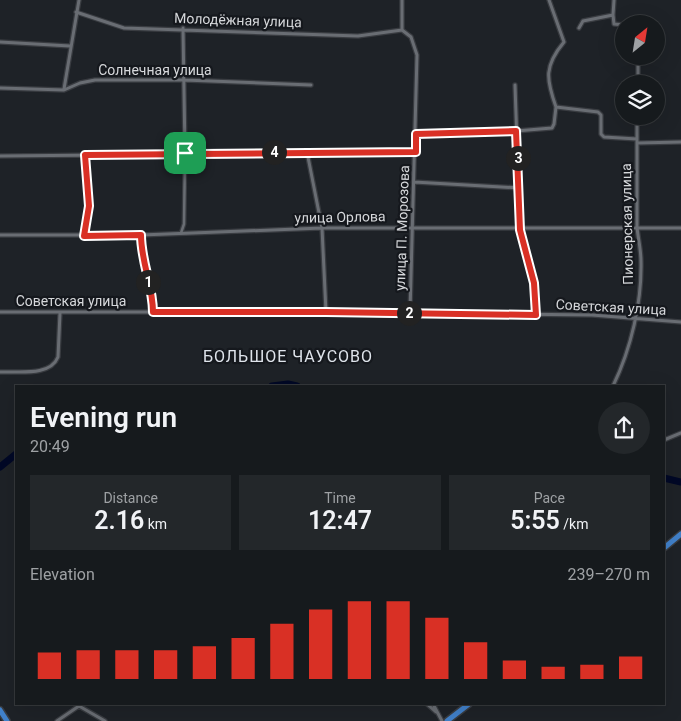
<!DOCTYPE html>
<meta charset="utf-8">
<style>
body{margin:0;font-family:Roboto,sans-serif;background:#23272a;color:#f1f3f6;height:100vh;display:flex;flex-direction:column;font-size:19px;white-space:nowrap}
*{box-sizing:border-box;margin:0}
p{font-size:16px;color:#9ea1a4}
.icon{flex:none;width:28px;height:28px;fill:none;stroke:currentColor;stroke-width:2;stroke-linecap:round;stroke-linejoin:round}
.map{position:relative;flex:1;overflow:hidden}
.details{position:absolute;left:15px;top:385px;width:650px;height:320px;display:flex;flex-direction:column;background:#161a1d;border-radius:0px;box-shadow:0 5px 20px #0002,0 0 0 1px #35383b}
.details>*{flex:none}
.needle{width:32px;rotate:30deg}
.buttons{position:absolute;left:615px;top:15px;display:grid;gap:10px}
.buttons a{display:grid;place-items:center;width:50px;height:50px;border-radius:50%;background:#161a1d;box-shadow:0 5px 20px #0002,0 0 0 1px #35383b;font-size:25px}
.pin{position:absolute;display:grid;place-items:center;width:42px;height:42px;color:#fff;margin:-21px;border-radius:10px;box-shadow:0 2px 8px #0006}
.km{position:absolute;width:25px;height:25px;margin:-12px;border-radius:50%;background:#222;color:#fff;font-size:14px;line-height:25px;text-align:center}
.round{display:grid;place-items:center;flex:none;width:52px;height:52px;border-radius:26px;background:#23272a}
.overview{display:flex;align-items:center;justify-content:space-between;height:85px;padding:0 15px}
h1{font-size:28px;font-weight:600;line-height:38px}
.stats{display:grid;grid-template-columns:repeat(3,1fr);gap:8px;height:85px;padding:5px 15px}
.stats div{display:grid;align-content:center;border-radius:0px;background:#23272a;text-align:center}
.stats b{font-size:25px;font-weight:600}
.stats small{font-size:14px;font-weight:400}
.stats p{font-size:14px}
.chart{height:140px;padding:10px 15px}
.chart p{display:flex;justify-content:space-between}
.chart svg{width:100%;height:90px;margin-top:5px;stroke:#d93025;stroke-width:6}
.map>svg:first-child{display:block}
.lines{fill:none;stroke-linecap:round;stroke-linejoin:round}
.river{stroke:#000826;stroke-width:7}
.pedestrian-casing{stroke:#393c41;stroke-width:5}
.minor-casing{stroke:#393c41;stroke-width:5.5}
.trunk-casing{stroke:#393c41;stroke-width:8}
.pedestrian{stroke:#696d73;stroke-width:2.5}
.minor{stroke:#696d73;stroke-width:3}
.trunk{stroke:#4181ca;stroke-width:5}
.route-casing{stroke:#fff;stroke-width:10}
.route{stroke:#d93025;stroke-width:6}
.labels{text-anchor:middle;stroke-width:4.5;stroke-linejoin:round;paint-order:stroke}
.street-label{font-size:14px;fill:#d6d8db;stroke:#15181d}
.quarter-label{font-size:16px;letter-spacing:1px;fill:#dfe4eb;stroke:#15181d}
</style>
<div class="map">
<svg width="681" height="721" viewBox="0 0 681 721">
<rect width="100%" height="100%" fill="#1e2227"/>
<g class="lines">
<path class="river" d="M 272,386 L 288,384 L 297,386
M 0,467 L 16,454
M 664,478 L 681,482"/>
<defs>
<path id="pedestrian" d="M 181,233 L 184,224 L 185,154
M 141,235 C 141,262 153,286 153,312"/>
<path id="minor" d="M 549,0 L 564,42 C 544,66 546,79 556,107
M 76,12 L 124,28 L 358,36 L 402,30
M 613,15 L 614,24 L 624,25
M 183,28 L 185,153
M 579,28 L 583,21 L 613,15 L 614,0
M 402,30 L 411,37 L 417,55 L 410,313
M 402,30 L 402,0
M 0,42 L 70,46
M 638,84 L 638,56
M 515,85 L 520,230 L 534,283 L 536,315
M 0,88 L 64,90 L 80,83 L 95,80 L 184,80 L 311,85
M 64,89 L 79,0
M 416,134 L 516,131 L 552,128 L 554,124 L 556,107 L 598,112 L 601,115 L 601,134 L 604,137 L 637,139
M 637,143 L 681,142
M 307,152 L 322,228 L 326,312
M 0,156 L 416,152
M 414,182 L 520,188
M 0,235 L 141,235 L 322,228 L 681,228
M 84,235 L 89,206 L 85,155
M 0,312 L 326,312 L 592,315 L 681,322
M 0,372 C 18,371 50,377 58,357 L 60,313
M 613,386 C 631,349 642,302 641,261 C 641,250 638,238 637,227 C 637,190 637,153 637,116
M 664,440 L 681,433
M 427,704 L 436,712
M 433,704 L 442,721
M 57,721 L 79,706 L 105,721"/>
<path id="trunk" d="M 664,548 L 681,534
M 0,710 L 7,721
M 447,721 L 469,704"/>
</defs>
<use href="#pedestrian" class="pedestrian-casing"/>
<use href="#minor" class="minor-casing"/>
<use href="#trunk" class="trunk-casing"/>
<use href="#pedestrian" class="pedestrian"/>
<use href="#minor" class="minor"/>
<use href="#trunk" class="trunk"/>
</g>
<g class="lines">
<defs>
<path id="route" d="M 516,131 L 520,230 L 534,283 L 536,315 L 326,312 L 153,312 C 153,286 141,262 141,235 L 84,236 L 89,206 L 85,155 L 416,152 L 416,134 Z"/>
</defs>
<use href="#route" class="route-casing"/>
<use href="#route" class="route"/>
</g>
<g class="labels">
<g class="street-label">
<text transform="translate(238 20) rotate(2)" y="5">Молодёжная улица</text>
<text x="155" y="75">Солнечная улица</text>
<text transform="translate(340 217) rotate(-1)" y="5">улица Орлова</text>
<text transform="translate(627 224) rotate(-91)" y="5">Пионерская улица</text>
<text transform="translate(402 228) rotate(-88)" y="5">улица П. Морозова</text>
<text x="71" y="306">Советская улица</text>
<text transform="translate(611 307) rotate(3)" y="5">Советская улица</text>
</g>
<g class="quarter-label">
<text x="288" y="362">БОЛЬШОЕ ЧАУСОВО</text>
</g>
</g>
</svg>
<div class="buttons">
<a><svg class="needle" viewBox="-14 -14 28 28"><path d="M0-13l5 13h-10z" fill="#e53935"/><path d="M0 13l5-13h-10z" fill="#9ea1a4"/></svg></a>
<a><svg class="icon" aria-label="layers" viewBox="0 0 24 24"><path d="M12 4l9 5-9 5-9-5zM3 14l9 5 9-5"/></svg></a>
</div>
<div class="pin" style="left:185px;top:153px;background:#1e9e55"><svg class="icon" aria-label="arrive" viewBox="0 0 24 24"><path d="M6 21V4h12l-3 4 3 4H6"/></svg></div>
<b class="km" style="left:148px;top:282px">1</b>
<b class="km" style="left:409px;top:313px">2</b>
<b class="km" style="left:518px;top:158px">3</b>
<b class="km" style="left:274px;top:152px">4</b>
<section class="details">
<div class="overview"><div><h1>Evening run</h1><p>20:49</p></div><a class="round"><svg class="icon" aria-label="share" viewBox="0 0 24 24"><path d="M12 15V3M7 8l5-5 5 5M5 13v7h14v-7"/></svg></a></div>
<div class="stats">
<div><p>Distance</p><b>2.16<small> km</small></b></div>
<div><p>Time</p><b>12:47</b></div>
<div><p>Pace</p><b>5:55<small> /km</small></b></div>
</div>
<div class="chart"><p><span>Elevation</span>239–270 m</p>
<svg viewBox="0 0 160 44" preserveAspectRatio="none"><path d="M5 44V31M15 44V30M25 44V30M35 44V30M45 44V28M55 44V24M65 44V17M75 44V10M85 44V6M95 44V6M105 44V14M115 44V26M125 44V35M135 44V38M145 44V37M155 44V33"/></svg>
</div>
</section>
</div>
